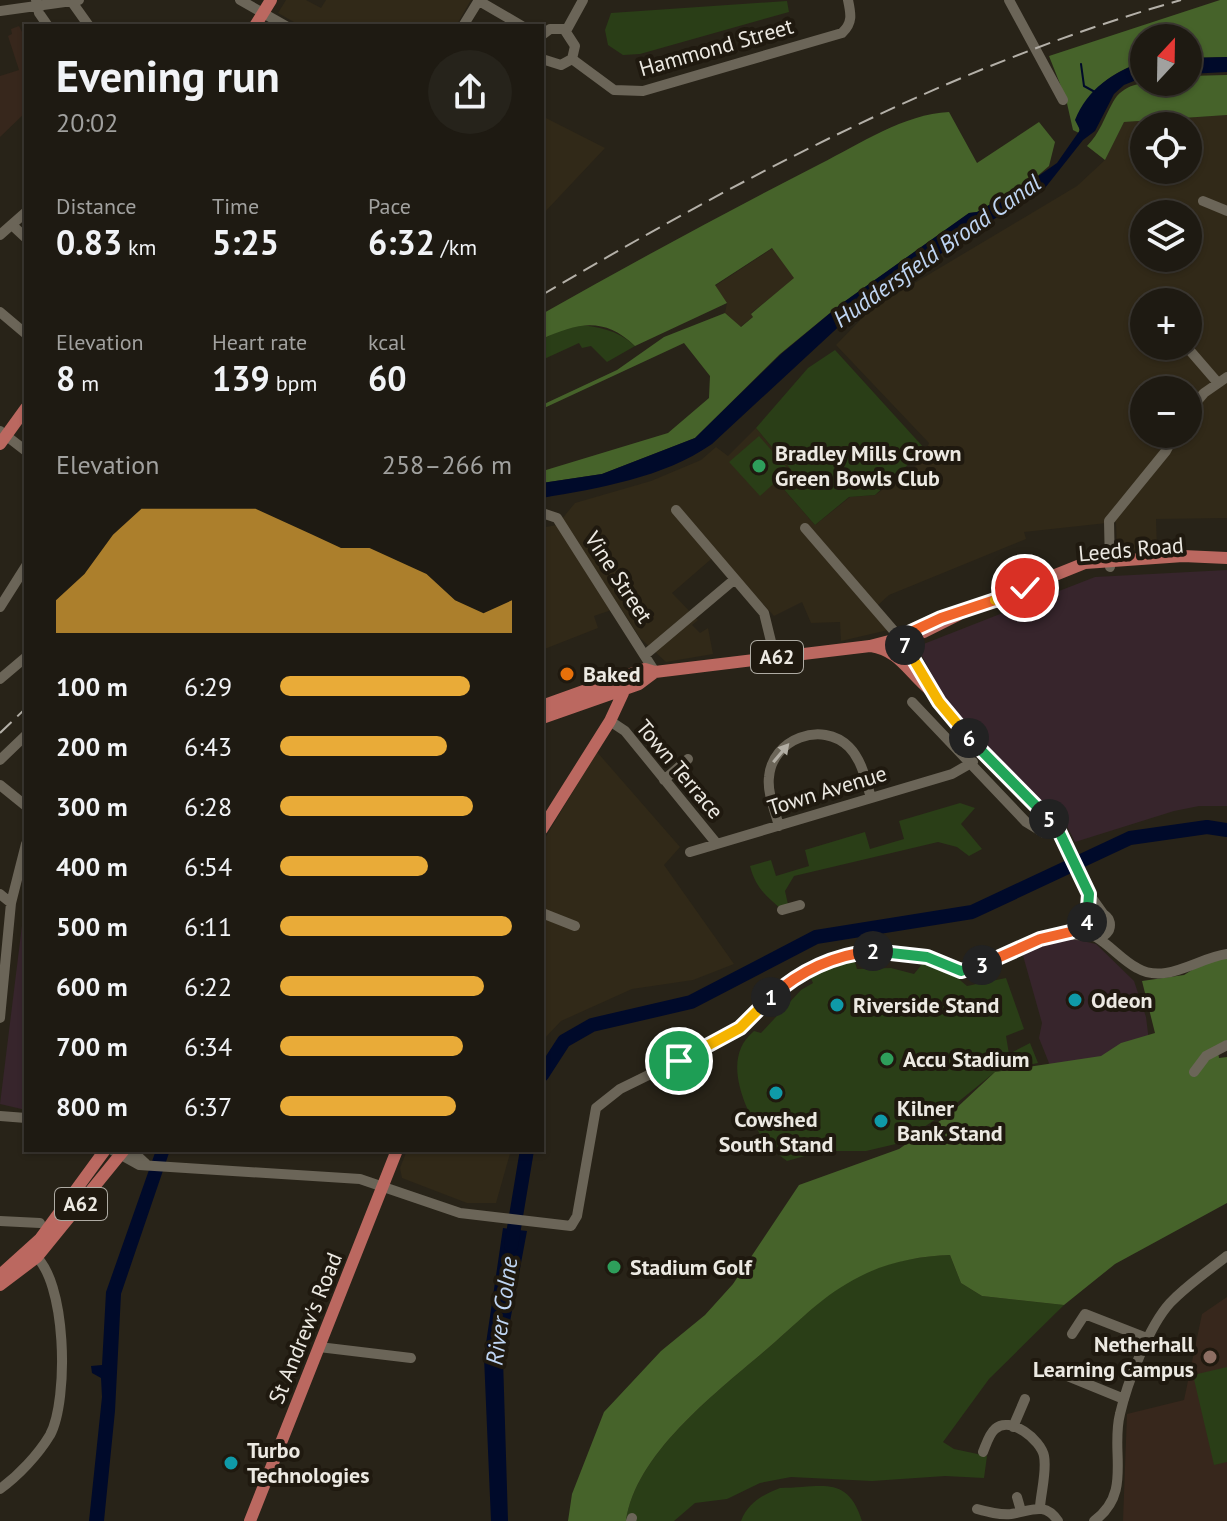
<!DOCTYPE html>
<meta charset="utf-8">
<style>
body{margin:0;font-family:"PT Sans",sans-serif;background:#26231b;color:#f1f3f6;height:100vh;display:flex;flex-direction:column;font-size:30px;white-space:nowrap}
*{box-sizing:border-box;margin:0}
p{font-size:26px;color:#a1a19f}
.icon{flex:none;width:44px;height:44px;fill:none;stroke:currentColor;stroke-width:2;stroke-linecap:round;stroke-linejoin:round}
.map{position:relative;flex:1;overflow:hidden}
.panel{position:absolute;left:24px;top:24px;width:520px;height:1128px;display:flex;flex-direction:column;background:#1e1a12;border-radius:0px;box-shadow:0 2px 6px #0004,0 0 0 2px #3c3832}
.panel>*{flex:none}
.needle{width:52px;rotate:22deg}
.controls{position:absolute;left:1130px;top:24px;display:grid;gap:16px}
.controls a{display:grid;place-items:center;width:72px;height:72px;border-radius:50%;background:#1e1a12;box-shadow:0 2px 6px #0004,0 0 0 2px #3c3832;font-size:40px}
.pin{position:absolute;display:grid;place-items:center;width:68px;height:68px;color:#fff;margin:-34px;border:4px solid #fff;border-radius:50%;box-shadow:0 2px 8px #0007}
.km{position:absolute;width:40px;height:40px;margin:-20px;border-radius:50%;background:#222;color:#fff;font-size:22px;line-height:40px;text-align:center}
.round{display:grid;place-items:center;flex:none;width:84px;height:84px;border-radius:42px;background:#26231b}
.summary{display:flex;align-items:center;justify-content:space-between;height:136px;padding:0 32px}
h1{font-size:44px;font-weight:600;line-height:60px}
.stats{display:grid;grid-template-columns:repeat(3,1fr);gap:12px;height:136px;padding:8px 32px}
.stats div{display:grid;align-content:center}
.stats b{font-size:34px;font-weight:600}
.stats small{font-size:22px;font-weight:400}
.stats p{font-size:22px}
.chart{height:224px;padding:16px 32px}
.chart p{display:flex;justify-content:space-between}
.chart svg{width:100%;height:144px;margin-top:8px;fill:#e9ab38;opacity:.7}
ul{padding:0 32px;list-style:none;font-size:26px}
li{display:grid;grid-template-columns:128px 96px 1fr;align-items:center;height:60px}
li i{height:20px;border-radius:10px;background:#e9ab38}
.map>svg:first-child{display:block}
.commercial{fill:#37252c}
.built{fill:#312918;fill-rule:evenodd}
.education{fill:#37271c}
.green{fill:#2a3e17}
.forest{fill:#46632a}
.water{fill:#000a2a}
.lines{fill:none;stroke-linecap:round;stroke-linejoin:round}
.stream{stroke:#000a2a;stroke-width:2}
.river{stroke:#000a2a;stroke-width:14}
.minor{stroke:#6b6558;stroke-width:10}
.major{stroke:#bb6860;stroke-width:12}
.rail{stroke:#b4b0a8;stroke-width:2;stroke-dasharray:16 8;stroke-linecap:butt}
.oneway{fill:#b2aea4}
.split-1-casing{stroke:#fff;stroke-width:16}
.split-2-casing{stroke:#fff;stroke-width:16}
.split-3-casing{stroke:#fff;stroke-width:16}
.split-4-casing{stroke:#fff;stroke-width:16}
.split-5-casing{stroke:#fff;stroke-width:16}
.split-6-casing{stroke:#fff;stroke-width:16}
.split-7-casing{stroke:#fff;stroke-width:16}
.split-8-casing{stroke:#fff;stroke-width:16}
.split-9-casing{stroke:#fff;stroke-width:16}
.split-1{stroke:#f5b400;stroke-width:10}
.split-2{stroke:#f0652b;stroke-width:10}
.split-3{stroke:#22a559;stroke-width:10}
.split-4{stroke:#f0652b;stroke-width:10}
.split-5{stroke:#22a559;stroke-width:10}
.split-6{stroke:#22a559;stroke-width:10}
.split-7{stroke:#f5b400;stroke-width:10}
.split-8{stroke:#f0652b;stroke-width:10}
.split-9{stroke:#f5b400;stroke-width:10}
.leisure-dot{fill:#2e9e5b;stroke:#1f190f;stroke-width:3}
.food-dot{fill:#e8710a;stroke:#1f190f;stroke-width:3}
.culture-dot{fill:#0f9aa8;stroke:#1f190f;stroke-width:3}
.education-dot{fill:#8d6e63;stroke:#1f190f;stroke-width:3}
.labels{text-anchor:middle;stroke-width:8;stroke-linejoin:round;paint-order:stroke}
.shield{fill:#1f190f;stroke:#aeaba3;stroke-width:2}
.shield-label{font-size:20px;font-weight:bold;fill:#ece9e2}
.street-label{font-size:22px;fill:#ece9e2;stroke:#1f190f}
.poi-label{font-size:22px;font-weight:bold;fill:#ece9e2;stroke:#1f190f;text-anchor:start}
.water-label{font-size:24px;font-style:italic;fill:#bfd5f3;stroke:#1f190f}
</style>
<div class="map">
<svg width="1227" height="1521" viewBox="0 0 1227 1521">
<rect width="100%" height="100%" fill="#282318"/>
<path class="commercial" d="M 1227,570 L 1227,806 L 1199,806 L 1174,811 L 1075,842 L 1066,824 L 1056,818 L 950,708 L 920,652 L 921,645 L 1095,577 Z
M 26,893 L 26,1110 L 0,1104 Z
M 1064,937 L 1096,944 L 1134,981 L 1146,1017 L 1149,1041 L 1104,1063 L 1051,1068 L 1039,1038 L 1042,1023 L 1022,952 Z"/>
<path class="built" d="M 286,0 L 306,0 L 321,8 L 326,0 L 471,0 L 456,26 L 301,26 L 278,13 Z
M 1227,115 L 1227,518 L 1156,519 L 1157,549 L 1117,550 L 1116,522 L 1024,532 L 1026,539 L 889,595 L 877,606 L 897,628 L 841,641 L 840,622 L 811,623 L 802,602 L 774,616 L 717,554 L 672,593 L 698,620 L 692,625 L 700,633 L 708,628 L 713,654 L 666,662 L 640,638 L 620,607 L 594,616 L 598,628 L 542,650 L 542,522 L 546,527 L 557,525 L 575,503 L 651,481 L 701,460 L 716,447 L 728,456 L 756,428 L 793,472 L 781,486 L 815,525 L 850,497 L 875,495 L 921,462 L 929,443 L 836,345 L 871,309 L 1077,186 L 1105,160 L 1124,122 ZM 1144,126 L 1188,126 L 1188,170 L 1144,170 ZM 1144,214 L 1188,214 L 1188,258 L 1144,258 ZM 1144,302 L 1188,302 L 1188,346 L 1144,346 ZM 1144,390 L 1188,390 L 1188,434 L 1144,434 Z
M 542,116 L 605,148 L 542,215 Z
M 773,248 L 795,279 L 751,313 L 753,317 L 740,327 L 725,313 L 727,303 L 715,286 Z
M 597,752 L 680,847 L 664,865 L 734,964 L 693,980 L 632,989 L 561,1021 L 542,1041 L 542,843 Z
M 407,1150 L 511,1150 L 496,1203 L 467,1203 L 402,1178 L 400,1168 Z"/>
<path class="education" d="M 19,26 L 23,34 L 26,33 L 26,112 L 0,137 L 0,76 L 19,70 L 8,36 L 12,34 L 11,29 Z
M 1227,1297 L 1227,1521 L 1123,1521 L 1127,1414 L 1184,1400 L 1202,1314 Z"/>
<path class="green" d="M 787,1 L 789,12 L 640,54 L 623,55 L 608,45 L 605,30 L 611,13 Z
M 574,324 C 597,327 617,329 635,346 L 607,362 L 591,346 L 582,348 L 579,343 L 542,360 L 542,339 Z
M 835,350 L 925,449 L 875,495 L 849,497 L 815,525 L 781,486 L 793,472 L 756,428 L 808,368 Z
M 759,436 L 789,470 L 760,496 L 729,462 Z
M 960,803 L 975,808 L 961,824 L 982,849 L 969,856 L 957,847 L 938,842 L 794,876 L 785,891 L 789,909 L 782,910 C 766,895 756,889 750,866 L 771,860 L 776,876 L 809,866 L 805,850 L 865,832 L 870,849 L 904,839 L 899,821 Z
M 854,959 L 857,969 L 891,968 L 914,974 L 923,963 L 948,970 L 967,986 L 1006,978 L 1024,1029 L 1006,1036 L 1009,1054 L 1030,1043 L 1038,1063 L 995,1072 L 942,1115 L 900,1143 L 866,1151 L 823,1151 L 787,1161 L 768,1147 L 772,1141 L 765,1134 L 761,1136 C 744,1105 721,1058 754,1031 L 761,1033 L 801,990 L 813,983 L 809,974 Z
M 950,1255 L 961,1283 L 982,1296 L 1064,1305 L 989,1379 L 943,1442 L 954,1449 L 987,1456 L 984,1478 L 945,1476 L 872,1481 L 791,1477 L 760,1483 L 727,1499 L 695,1503 L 674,1521 L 626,1521 C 636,1450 724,1387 775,1342 C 807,1314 828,1290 867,1272 C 893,1261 922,1256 950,1255 Z
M 1227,1367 L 1227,1462 L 1214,1465 L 1193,1375 Z
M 780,1488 C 822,1488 847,1474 862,1521 L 741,1521 C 748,1503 762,1495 780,1488 Z"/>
<path class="forest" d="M 1220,0 L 1227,0 L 1227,57 L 1188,58 L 1188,38 L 1144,38 L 1144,62 C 1109,72 1079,96 1079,133 L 1073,130 L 1066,99 L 1049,56 Z
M 1227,75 L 1227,115 L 1124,122 L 1105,160 L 1087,146 C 1100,133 1104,118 1113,102 C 1127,76 1164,82 1188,82 L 1188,76 Z
M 949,112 L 977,163 L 1039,122 L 1055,142 L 1049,166 L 1034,179 L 977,212 L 969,213 L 841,304 L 780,354 L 695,438 L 602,474 L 542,483 L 546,470 L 668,433 L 709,398 L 710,376 L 684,343 L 542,409 L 542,405 L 617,370 L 664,337 L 725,313 L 741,327 L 753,317 L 751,314 L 794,278 L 772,248 L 715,285 L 727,303 L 635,346 C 604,316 577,323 542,339 L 542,314 C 634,262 726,212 820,164 C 860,144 904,114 949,112 Z
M 1227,957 L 1227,1040 L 1217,1046 L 1219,1058 L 1227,1057 L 1227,1203 L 1115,1264 L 1064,1305 L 982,1296 L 961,1283 L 950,1255 C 922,1256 893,1261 867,1273 C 828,1291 807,1314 775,1342 C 724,1387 636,1450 626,1521 L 568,1521 L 572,1494 L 604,1412 L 661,1351 L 705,1315 L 733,1284 L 799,1185 L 899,1149 L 950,1114 L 995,1072 L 1101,1056 L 1121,1043 L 1155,1033 L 1142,981 L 1184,975 L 1208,960 Z"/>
<path class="water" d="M 1227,57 L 1227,72 L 1188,74 L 1188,58 Z
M 1144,62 L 1144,77 L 1124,85 L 1114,94 L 1095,131 L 1083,140 L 1045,188 L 968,235 L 847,319 L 712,444 C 663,478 599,488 542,498 L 542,483 L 602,474 L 695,438 L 781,354 L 841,304 L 969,213 L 977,212 L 1034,179 L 1057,163 L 1080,130 L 1075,120 C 1087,90 1113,71 1144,62 Z
M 156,1150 L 170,1150 L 121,1294 L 115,1411 L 104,1521 L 89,1521 L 102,1397 L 101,1378 L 92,1373 L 91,1366 L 102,1365 L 106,1292 Z
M 503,1228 L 527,1231 L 503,1359 L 508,1521 L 491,1521 L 484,1357 Z"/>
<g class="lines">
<path class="stream" d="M 1081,64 L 1084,86 L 1095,92"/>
<path class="river" d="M 542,1075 L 564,1041 L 592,1025 L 691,1002 L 816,937 L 972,912 L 1130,838 L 1207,827 L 1227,830
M 511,1246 L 527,1150"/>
<path class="minor" d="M 36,0 L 39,13 L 48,26
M 240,0 L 286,26
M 1009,0 L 1063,100
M 479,1 L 522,26
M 72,2 L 89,26
M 0,11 L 79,0
M 463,26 L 479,0
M 566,31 L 583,0
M 542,35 L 550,29 L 564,29 L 575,46 L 572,59 L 561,65 L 542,59
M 572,59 L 614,90 L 643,91 L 842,33 C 853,23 851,14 848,0
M 1203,201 L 1227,211
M 12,225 L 26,238
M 0,235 L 26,212
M 0,312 L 26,334
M 1186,346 L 1218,383
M 1188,412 L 1204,393 L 1227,377
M 0,431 L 26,451
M 676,510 L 764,613 L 775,658
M 542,513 L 557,518 L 655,672
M 805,528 L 913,653 L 930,690 L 958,726 L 1057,827 L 1089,894 L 1104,915
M 1110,567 L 1109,521 L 1166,451 L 1175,434
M 0,607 L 26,566
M 646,654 L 735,579
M 0,679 L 26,657
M 912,702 L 1026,822 L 1044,833
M 610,721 L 625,731 L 717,844
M 0,760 L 26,735
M 664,780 L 688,759
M 0,785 L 26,806
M 779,826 C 775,811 767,792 769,777 C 772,739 822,720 849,747 C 862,760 866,781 871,798
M 690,852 L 952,774 L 973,762
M 0,894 L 11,903
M 782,910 L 800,905
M 542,913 L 575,926
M1086 925a12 12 0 1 1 24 0a12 12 0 1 1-24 0Z
M 1096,937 C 1111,946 1122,960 1137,968 C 1166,985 1197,958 1227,954
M 0,1018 L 11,903 L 26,844
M 1194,1072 L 1206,1056 L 1227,1045
M 0,1116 L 26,1118
M 112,1150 L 139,1165 L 360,1179 L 460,1213 L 571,1226 L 577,1216 L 596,1108 L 620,1089 L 726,1037 L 788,982 L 832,959 L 882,950 L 940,960 L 965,972 L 1058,934 L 1093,936
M 131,1150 L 146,1164
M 0,1221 L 40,1223
M 1072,1334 L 1085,1314 L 1149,1339
M 319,1347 L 411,1358
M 1048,1368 L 1124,1399
M 1013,1427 L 1025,1399
M 983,1452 C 986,1445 989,1434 995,1429 C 1010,1415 1041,1440 1044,1456 C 1047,1471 1041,1492 1040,1507
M 0,1489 C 18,1476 38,1455 50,1435 C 69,1400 67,1278 33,1254
M 1017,1497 L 1021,1511
M 977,1509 C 988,1512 999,1515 1011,1514 C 1031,1511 1045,1501 1058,1521
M 631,1521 L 632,1518
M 1094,1521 C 1133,1493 1110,1452 1120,1414 C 1127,1383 1149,1326 1170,1303 C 1187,1285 1208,1271 1227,1256"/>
<path class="major" d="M 255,26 L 271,0
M 0,444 L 26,408
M 953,616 L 1085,563 L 1183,556 L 1227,558
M 871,646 C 899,650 909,673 930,690
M 542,706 L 645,669 L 655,672 L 870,646 L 924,632 L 958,615
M 542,718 L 639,684 L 655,672
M 542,829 L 610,721 L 623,693 L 619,678
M 0,1275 L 40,1239 L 105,1150
M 0,1285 L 37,1257 L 124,1150
M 250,1521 L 397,1150"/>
<path class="rail" d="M 542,295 C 742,177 956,64 1181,0
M 0,733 L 26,708"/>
</g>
<defs><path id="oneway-solid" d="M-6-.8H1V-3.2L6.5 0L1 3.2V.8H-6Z" transform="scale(2)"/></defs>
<use class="oneway" href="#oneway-solid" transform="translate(781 753) rotate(-50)"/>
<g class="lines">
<defs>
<path id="split-1" d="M 679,1061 L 740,1028 L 771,997"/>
<path id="split-2" d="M 771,997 C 801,970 834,955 873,951"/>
<path id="split-3" d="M 873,951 L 927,957 L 961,971 L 982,965"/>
<path id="split-4" d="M 982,965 L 1040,939 L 1070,932 L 1087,922"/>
<path id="split-5" d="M 1049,819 L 1057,827 L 1089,894 L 1087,922"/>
<path id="split-6" d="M 969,738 L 1049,819"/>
<path id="split-7" d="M 905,645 L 939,702 L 969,738"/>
<path id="split-8" d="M 905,645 L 898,638 L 941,618 L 995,600"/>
<path id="split-9" d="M 995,600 L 1025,588"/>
</defs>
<use href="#split-1" class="split-1-casing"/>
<use href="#split-2" class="split-2-casing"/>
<use href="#split-3" class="split-3-casing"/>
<use href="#split-4" class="split-4-casing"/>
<use href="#split-5" class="split-5-casing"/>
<use href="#split-6" class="split-6-casing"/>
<use href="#split-7" class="split-7-casing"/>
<use href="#split-8" class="split-8-casing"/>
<use href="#split-9" class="split-9-casing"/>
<use href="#split-1" class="split-1"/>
<use href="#split-2" class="split-2"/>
<use href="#split-3" class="split-3"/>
<use href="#split-4" class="split-4"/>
<use href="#split-5" class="split-5"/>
<use href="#split-6" class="split-6"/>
<use href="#split-7" class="split-7"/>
<use href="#split-8" class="split-8"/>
<use href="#split-9" class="split-9"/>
</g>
<g class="leisure-dot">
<circle cx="759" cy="466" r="8"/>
<circle cx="887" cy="1059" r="8"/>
<circle cx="614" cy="1267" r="8"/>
</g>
<circle class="food-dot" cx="567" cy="674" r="8"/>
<g class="culture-dot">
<circle cx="1075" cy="1000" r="8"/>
<circle cx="837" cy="1005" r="8"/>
<circle cx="776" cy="1093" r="8"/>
<circle cx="881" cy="1121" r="8"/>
<circle cx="231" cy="1463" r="8"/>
</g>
<circle class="education-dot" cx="1210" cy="1357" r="8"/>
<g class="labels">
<g class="shield">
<rect x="751" y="641" width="52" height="32" rx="6"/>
<rect x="55" y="1188" width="52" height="32" rx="6"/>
</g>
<g class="shield-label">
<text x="777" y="664">A62</text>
<text x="81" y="1211">A62</text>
</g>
<g class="street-label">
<text transform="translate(716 47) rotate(-16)" y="8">Hammond Street</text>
<text transform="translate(1131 549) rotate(-5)" y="8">Leeds Road</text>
<text transform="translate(619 577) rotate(57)" y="8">Vine Street</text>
<text transform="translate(680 769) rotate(50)" y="8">Town Terrace</text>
<text transform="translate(827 790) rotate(-17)" y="8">Town Avenue</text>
<text transform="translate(305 1328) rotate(-68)" y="8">St Andrew's Road</text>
</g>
<g class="poi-label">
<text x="775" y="461">Bradley Mills Crown<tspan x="775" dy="25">Green Bowls Club</tspan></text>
<text x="583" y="682">Baked</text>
<text x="1091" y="1008">Odeon</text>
<text x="853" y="1013">Riverside Stand</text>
<text x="903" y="1067">Accu Stadium</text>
<text x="897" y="1116">Kilner<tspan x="897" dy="25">Bank Stand</tspan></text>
<text x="776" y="1127" text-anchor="middle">Cowshed<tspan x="776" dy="25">South Stand</tspan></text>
<text x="630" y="1275">Stadium Golf</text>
<text x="1194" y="1352" text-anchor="end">Netherhall<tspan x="1194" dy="25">Learning Campus</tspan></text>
<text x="247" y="1458">Turbo<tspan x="247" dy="25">Technologies</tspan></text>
</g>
<g class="water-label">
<text transform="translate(937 251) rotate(-35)" y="8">Huddersfield Broad Canal</text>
<text transform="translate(502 1311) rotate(-82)" y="8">River Colne</text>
</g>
</g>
</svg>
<div class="controls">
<a><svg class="needle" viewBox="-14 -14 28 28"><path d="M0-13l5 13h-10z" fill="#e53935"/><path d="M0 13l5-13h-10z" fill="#a1a19f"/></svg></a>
<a><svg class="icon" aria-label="locate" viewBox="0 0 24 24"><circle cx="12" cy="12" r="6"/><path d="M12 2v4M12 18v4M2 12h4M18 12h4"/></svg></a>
<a><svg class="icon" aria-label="layers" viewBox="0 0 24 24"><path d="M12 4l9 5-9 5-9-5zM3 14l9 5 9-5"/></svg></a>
<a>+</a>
<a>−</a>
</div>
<div class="pin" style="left:679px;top:1061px;background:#1e9e55"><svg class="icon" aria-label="arrive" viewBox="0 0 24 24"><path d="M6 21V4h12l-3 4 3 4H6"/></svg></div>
<div class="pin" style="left:1025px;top:588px;background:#d93025"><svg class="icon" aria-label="check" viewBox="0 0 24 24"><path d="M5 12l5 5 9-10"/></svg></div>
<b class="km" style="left:771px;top:997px">1</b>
<b class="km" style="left:873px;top:951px">2</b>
<b class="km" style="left:982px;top:965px">3</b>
<b class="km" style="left:1087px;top:922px">4</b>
<b class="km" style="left:1049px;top:819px">5</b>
<b class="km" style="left:969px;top:738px">6</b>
<b class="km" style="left:905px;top:645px">7</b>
<section class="panel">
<div class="summary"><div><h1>Evening run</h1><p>20:02</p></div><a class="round"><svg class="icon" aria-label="share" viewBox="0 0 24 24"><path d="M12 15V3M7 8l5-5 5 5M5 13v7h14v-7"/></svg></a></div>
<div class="stats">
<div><p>Distance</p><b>0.83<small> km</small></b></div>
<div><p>Time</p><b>5:25</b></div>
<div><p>Pace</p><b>6:32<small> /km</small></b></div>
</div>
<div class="stats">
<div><p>Elevation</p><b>8<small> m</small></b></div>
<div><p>Heart rate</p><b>139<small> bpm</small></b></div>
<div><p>kcal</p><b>60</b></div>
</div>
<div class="chart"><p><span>Elevation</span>258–266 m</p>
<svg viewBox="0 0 160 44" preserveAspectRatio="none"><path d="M0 44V34L10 26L20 14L30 6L40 6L50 6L60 6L70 6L80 10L90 14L100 18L110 18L120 22L130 26L140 34L150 38L160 34V44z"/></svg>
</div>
<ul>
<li><b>100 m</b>6:29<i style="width:82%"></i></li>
<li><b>200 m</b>6:43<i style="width:72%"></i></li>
<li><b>300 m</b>6:28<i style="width:83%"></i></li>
<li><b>400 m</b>6:54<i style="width:64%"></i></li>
<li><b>500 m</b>6:11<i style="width:100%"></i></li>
<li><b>600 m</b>6:22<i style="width:88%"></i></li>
<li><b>700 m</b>6:34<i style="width:79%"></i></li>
<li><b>800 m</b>6:37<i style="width:76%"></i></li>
</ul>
</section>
</div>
